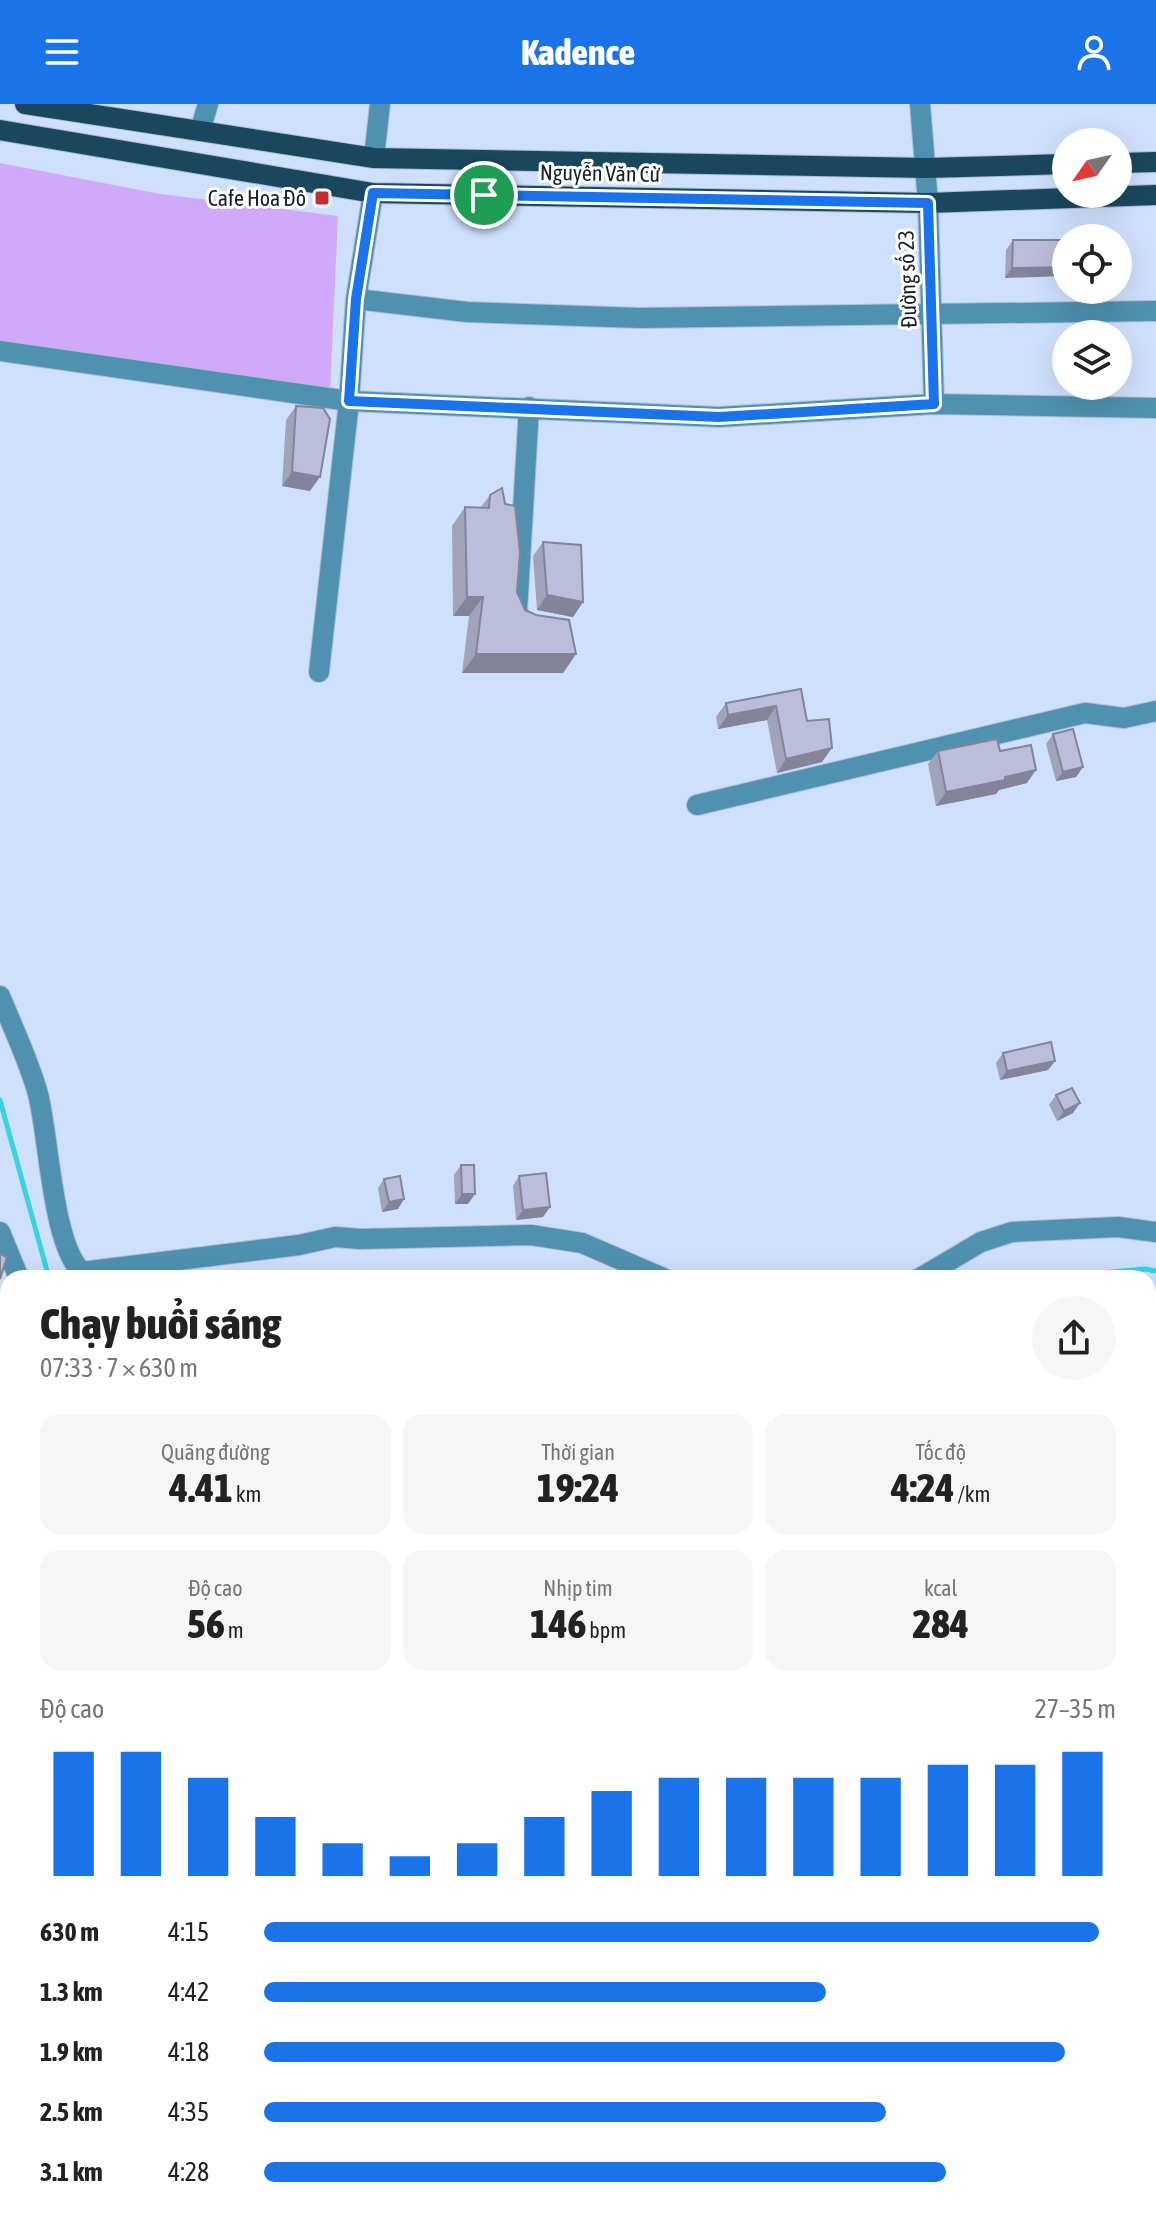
<!DOCTYPE html>
<html lang="vi">
<meta charset="utf-8">
<style>
body{margin:0;font-family:"Asap Condensed",sans-serif;background:#f6f6f6;color:#222;height:100vh;display:flex;flex-direction:column;font-size:30px;white-space:nowrap}
*{box-sizing:border-box;margin:0}
p{font-size:26px;color:#767676}
.icon{flex:none;width:44px;height:44px;fill:none;stroke:currentColor;stroke-width:2;stroke-linecap:round;stroke-linejoin:round}
.map{position:relative;flex:1;overflow:hidden}
.side{position:absolute;left:0px;top:1166px;width:1156px;height:950px;display:flex;flex-direction:column;background:#fff;border-radius:24px 24px 0 0;box-shadow:0 8px 32px #0002}
.side>*{flex:none}
.needle{width:52px;rotate:236deg}
.controls{position:absolute;left:1052px;top:24px;display:grid;gap:16px}
.controls a{display:grid;place-items:center;width:80px;height:80px;border-radius:50%;background:#fff;box-shadow:0 8px 32px #0002;font-size:40px}
.pin{position:absolute;display:grid;place-items:center;width:68px;height:68px;color:#fff;margin:-34px;border:4px solid #fff;border-radius:50%;box-shadow:0 2px 8px #0007}
.round{display:grid;place-items:center;flex:none;width:84px;height:84px;border-radius:42px;background:#f6f6f6}
.head{display:flex;align-items:center;justify-content:space-between;height:136px;padding:0 40px}
h1{font-size:44px;font-weight:800;line-height:60px}
.stats{display:grid;grid-template-columns:repeat(3,1fr);gap:12px;height:136px;padding:8px 40px}
.stats div{display:grid;align-content:center;border-radius:20px;background:#f6f6f6;text-align:center}
.stats b{font-size:40px;font-weight:800}
.stats small{font-size:22px;font-weight:400}
.stats p{font-size:22px}
.chart{height:224px;padding:16px 40px}
.chart p{display:flex;justify-content:space-between}
.chart svg{width:100%;height:144px;margin-top:8px;stroke:#1a73e8;stroke-width:6}
ul{padding:0 40px;list-style:none;font-size:26px}
li{display:grid;grid-template-columns:128px 96px 1fr;align-items:center;height:60px}
li i{height:20px;border-radius:10px;background:#1a73e8}
header{display:flex;justify-content:space-between;align-items:center;height:104px;padding:0 40px;background:#1a73e8;color:#fff;font-size:36px;font-weight:800}
.map>svg:first-child{display:block}
.grass{fill:#d2a8fa}
.lines{fill:none;stroke-linecap:round;stroke-linejoin:round}
.stream{stroke:#38d2e4;stroke-width:5}
.minor-casing{stroke:#adbdd5;stroke-width:22}
.major-casing{stroke:#adbdd5;stroke-width:22}
.path{stroke:#8a98ac;stroke-width:3;stroke-dasharray:6 4;stroke-linecap:butt}
.minor{stroke:#5091b1;stroke-width:20}
.major{stroke:#19485e;stroke-width:20}
.wall{fill:#a1a3bb}
.shaded-wall{fill:#838499}
.building{fill:#bbbdda;stroke:#838499;stroke-width:2}
.route-casing{stroke:#fff;stroke-width:16}
.route{stroke:#1a73e8;stroke-width:10}
.poi-dot{fill:#be2f36;stroke:#fff;stroke-width:3}
.labels{text-anchor:middle;stroke-width:6;stroke-linejoin:round;paint-order:stroke}
.street-label{font-size:22px;fill:#181f28;stroke:#fff}
.poi-label{font-size:22px;fill:#181f28;stroke:#fff;text-anchor:end}
</style>
<header><svg class="icon" aria-label="menu" viewBox="0 0 24 24"><path d="M4 6h16M4 12h16M4 18h16"/></svg>Kadence<svg class="icon" aria-label="person" viewBox="0 0 24 24"><circle cx="12" cy="8" r="4"/><path d="M4 21q1-7 8-7t8 7"/></svg></header>
<div class="map">
<svg width="1156" height="2115" viewBox="0 0 1156 2115">
<rect width="100%" height="100%" fill="#cee0fb"/>
<path class="grass" d="M 0,59 L 160,90 L 338,112 L 330,287 L 0,237 Z"/>
<g class="lines">
<path class="stream" d="M 0,996 L 49,1174
M 1043,1174 L 1145,1165 L 1156,1167
M 0,1548 L 8,1538
M 231,2108 L 233,2115"/>
<defs>
<path id="minor" d="M 920,0 L 928,99 L 934,300
M 200,27 L 208,0
M 374,54 L 380,0
M 356,195 L 467,208 L 640,214 L 1156,207
M 0,247 L 349,297 L 719,313 L 934,300 L 1156,304
M 520,514 L 517,508 L 529,303
M 319,568 L 349,297 L 356,195 L 373,89
M 697,701 L 1085,609 L 1124,614 L 1156,607
M 0,892 C 13,924 29,957 38,990 C 49,1032 52,1141 82,1168 L 299,1141 L 335,1133 L 361,1135 L 531,1131 L 582,1139 L 663,1174
M 0,1128 L 19,1174
M 920,1174 L 981,1138 L 1012,1128 L 1118,1123 L 1156,1128
M 1148,1225 L 1156,1223
M 0,1236 L 8,1224
M 1148,1849 L 1156,1910
M 1148,1983 L 1156,1982"/>
<path id="major" d="M 25,0 L 374,54 L 927,64 L 1066,60
M 0,26 L 373,89 L 928,99 L 1156,91
M 1118,59 L 1156,58"/>
</defs>
<use href="#minor" class="minor-casing"/>
<use href="#major" class="major-casing"/>
<path class="path" d="M 217,2108 L 218,2115"/>
<use href="#minor" class="minor"/>
<use href="#major" class="major"/>
</g>
<path class="wall" d="M 1013,136 L 1066,136 L 1005,174 L 1006,146 Z
M 296,302 L 310,387 L 282,382 L 286,316 Z
M 490,391 L 517,488 L 525,506 L 576,550 L 563,569 L 462,569 L 469,512 L 453,512 L 452,422 L 465,403 L 481,403 Z
M 543,438 L 583,498 L 573,513 L 537,506 L 533,452 Z
M 801,585 L 807,617 L 822,658 L 777,669 L 767,616 L 718,625 L 716,613 L 726,599 Z
M 1053,630 L 1083,663 L 1076,673 L 1056,677 L 1046,640 Z
M 938,647 L 1000,647 L 1027,679 L 999,686 L 996,690 L 936,702 L 928,660 Z
M 1003,949 L 1055,957 L 1048,966 L 1000,976 L 996,959 Z
M 1056,991 L 1073,1009 L 1057,1017 L 1049,1001 Z
M 461,1061 L 468,1100 L 455,1100 L 454,1071 Z
M 519,1072 L 543,1113 L 516,1116 L 513,1082 Z
M 384,1075 L 398,1105 L 382,1108 L 378,1084 Z"/>
<path class="shaded-wall" d="M 1066,163 L 1066,172 L 1005,174 L 1012,164 Z
M 292,368 L 320,373 L 310,387 L 282,382 Z
M 547,491 L 583,498 L 573,513 L 537,506 Z
M 467,493 L 483,493 L 469,512 L 453,512 Z
M 476,550 L 576,550 L 563,569 L 462,569 Z
M 776,602 L 767,616 L 718,625 L 728,611 Z
M 832,644 L 822,658 L 777,669 L 786,655 Z
M 1083,663 L 1076,673 L 1056,677 L 1063,668 Z
M 1036,666 L 1027,679 L 999,686 L 996,690 L 936,702 L 946,688 Z
M 1055,957 L 1048,966 L 1000,976 L 1007,967 Z
M 1080,999 L 1073,1009 L 1057,1017 L 1064,1007 Z
M 462,1090 L 475,1090 L 468,1100 L 455,1100 Z
M 404,1095 L 398,1105 L 382,1108 L 389,1098 Z
M 550,1103 L 543,1113 L 516,1116 L 523,1106 Z
M 8,1204 L 8,1212 L 2,1213 L 0,1215 L 0,1212 Z"/>
<path class="building" d="M 1013,136 L 1066,136 L 1066,163 L 1012,164 Z
M 296,302 L 323,304 L 330,315 L 320,373 L 292,368 Z
M 502,384 L 505,400 L 515,402 L 520,449 L 517,488 L 525,506 L 536,511 L 569,516 L 576,550 L 476,550 L 483,493 L 467,493 L 465,403 L 489,404 L 490,391 Z
M 543,438 L 581,441 L 583,498 L 547,491 Z
M 801,585 L 807,617 L 829,615 L 832,644 L 786,655 L 776,602 L 728,611 L 726,599 Z
M 1073,625 L 1083,663 L 1063,668 L 1053,630 Z
M 997,635 L 1000,647 L 1031,641 L 1036,666 L 1005,673 L 1005,676 L 946,688 L 938,647 Z
M 1051,938 L 1055,957 L 1007,967 L 1003,949 Z
M 1072,984 L 1080,999 L 1064,1007 L 1056,991 Z
M 461,1061 L 474,1061 L 475,1090 L 462,1090 Z
M 546,1069 L 550,1103 L 523,1106 L 519,1072 Z
M 400,1072 L 404,1095 L 389,1098 L 384,1075 Z
M 0,1150 L 7,1153 L 0,1175 Z
M 8,1183 L 8,1204 L 0,1212 L 0,1202 Z"/>
<g class="lines">
<defs>
<path id="route" d="M 373,89 L 928,99 L 934,300 L 719,313 L 349,297 L 356,195 Z"/>
</defs>
<use href="#route" class="route-casing"/>
<use href="#route" class="route"/>
</g>
<rect class="poi-dot" x="314" y="86" width="16" height="16" rx="4"/>
<g class="labels">
<g class="street-label">
<text transform="translate(600 69) rotate(1)" y="8">Nguyễn Văn Cừ</text>
<text transform="translate(907 175) rotate(-92)" y="8">Đường số 23</text>
</g>
<g class="poi-label">
<text x="306" y="102">Cafe Hoa Đô</text>
</g>
</g>
</svg>
<div class="controls">
<a><svg class="needle" viewBox="-14 -14 28 28"><path d="M0-13l5 13h-10z" fill="#e53935"/><path d="M0 13l5-13h-10z" fill="#767676"/></svg></a>
<a><svg class="icon" aria-label="locate" viewBox="0 0 24 24"><circle cx="12" cy="12" r="6"/><path d="M12 2v4M12 18v4M2 12h4M18 12h4"/></svg></a>
<a><svg class="icon" aria-label="layers" viewBox="0 0 24 24"><path d="M12 4l9 5-9 5-9-5zM3 14l9 5 9-5"/></svg></a>
</div>
<div class="pin" style="left:484px;top:91px;background:#1e9e55"><svg class="icon" aria-label="arrive" viewBox="0 0 24 24"><path d="M6 21V4h12l-3 4 3 4H6"/></svg></div>
<section class="side">
<div class="head"><div><h1>Chạy buổi sáng</h1><p>07:33 · 7 × 630 m</p></div><a class="round"><svg class="icon" aria-label="share" viewBox="0 0 24 24"><path d="M12 15V3M7 8l5-5 5 5M5 13v7h14v-7"/></svg></a></div>
<div class="stats">
<div><p>Quãng đường</p><b>4.41<small> km</small></b></div>
<div><p>Thời gian</p><b>19:24</b></div>
<div><p>Tốc độ</p><b>4:24<small> /km</small></b></div>
</div>
<div class="stats">
<div><p>Độ cao</p><b>56<small> m</small></b></div>
<div><p>Nhịp tim</p><b>146<small> bpm</small></b></div>
<div><p>kcal</p><b>284</b></div>
</div>
<div class="chart"><p><span>Độ cao</span>27–35 m</p>
<svg viewBox="0 0 160 44" preserveAspectRatio="none"><path d="M5 44V6M15 44V6M25 44V14M35 44V26M45 44V34M55 44V38M65 44V34M75 44V26M85 44V18M95 44V14M105 44V14M115 44V14M125 44V14M135 44V10M145 44V10M155 44V6"/></svg>
</div>
<ul>
<li><b>630 m</b>4:15<i style="width:98%"></i></li>
<li><b>1.3 km</b>4:42<i style="width:66%"></i></li>
<li><b>1.9 km</b>4:18<i style="width:94%"></i></li>
<li><b>2.5 km</b>4:35<i style="width:73%"></i></li>
<li><b>3.1 km</b>4:28<i style="width:80%"></i></li>
</ul>
</section>
</div>
